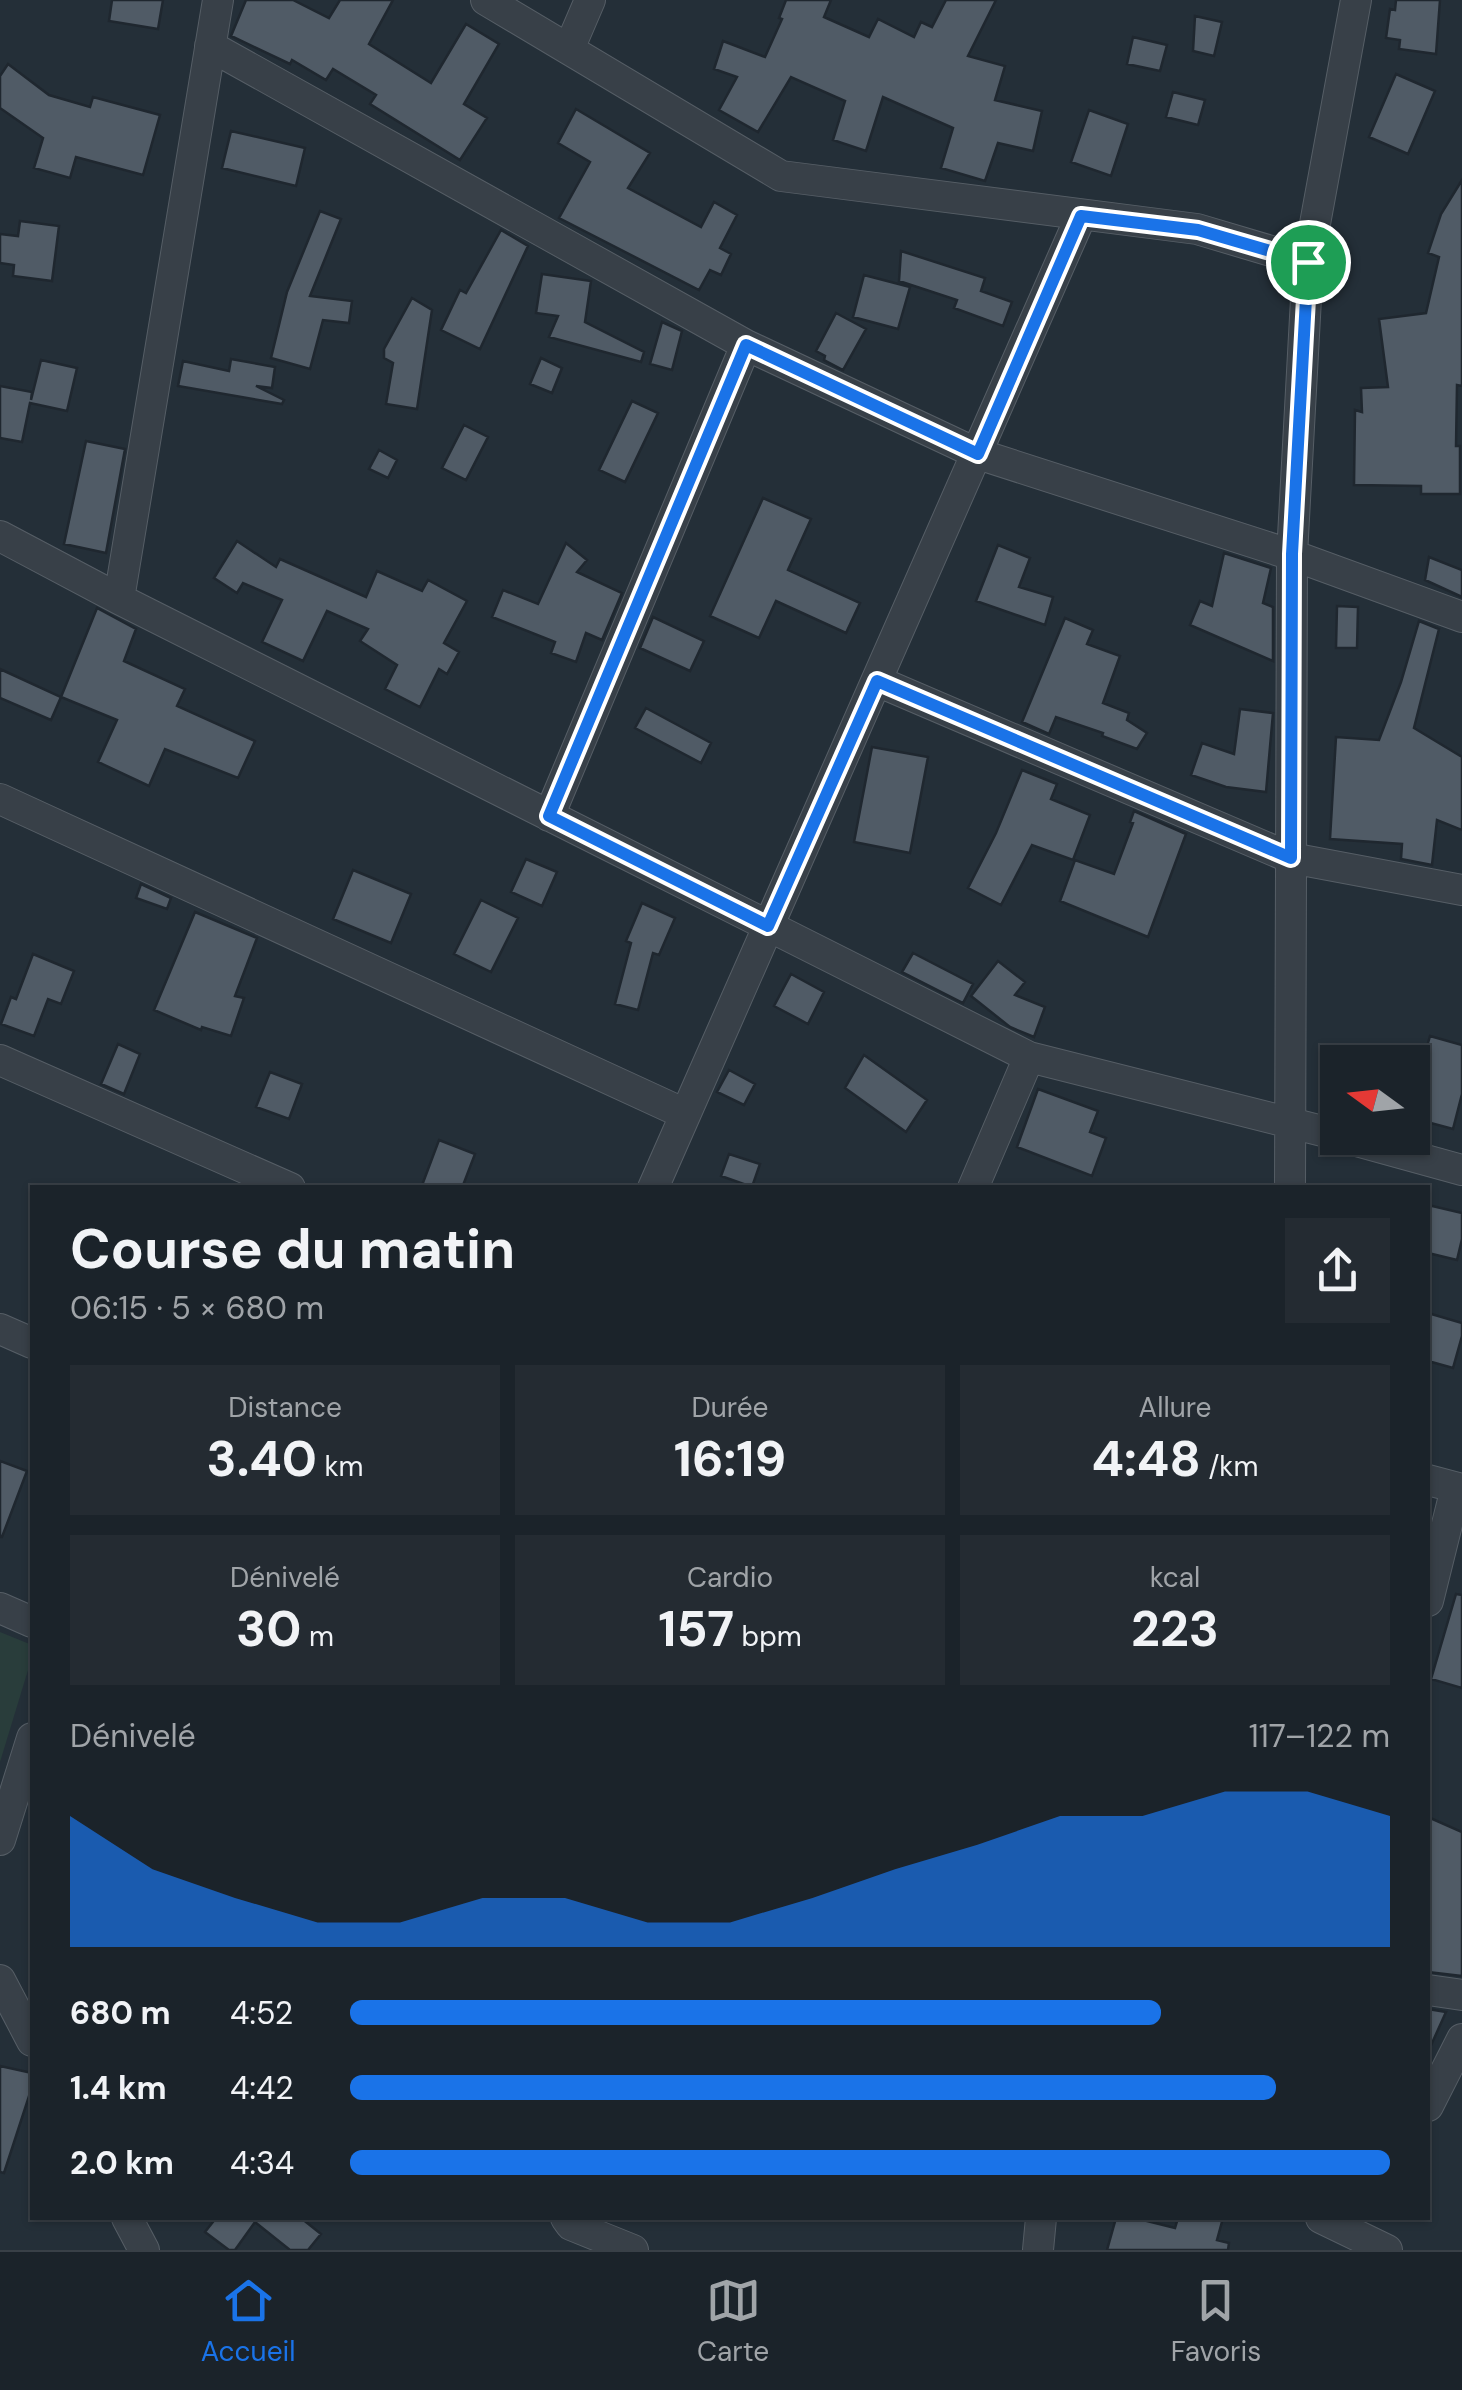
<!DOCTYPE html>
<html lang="fr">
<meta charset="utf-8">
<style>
body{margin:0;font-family:"DM Sans",sans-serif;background:#242b32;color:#f1f3f6;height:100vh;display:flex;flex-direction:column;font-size:38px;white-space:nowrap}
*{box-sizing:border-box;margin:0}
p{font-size:32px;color:#a0a4a8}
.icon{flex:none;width:55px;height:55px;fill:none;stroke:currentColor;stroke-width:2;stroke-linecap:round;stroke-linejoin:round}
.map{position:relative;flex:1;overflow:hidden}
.panel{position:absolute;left:30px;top:1185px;width:1400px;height:1035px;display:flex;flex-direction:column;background:#1b232a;border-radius:0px;box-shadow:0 2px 8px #0004,0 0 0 2px #394047}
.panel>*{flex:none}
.needle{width:65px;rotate:285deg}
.tools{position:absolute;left:1320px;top:1045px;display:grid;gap:20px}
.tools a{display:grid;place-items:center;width:110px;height:110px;border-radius:0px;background:#1b232a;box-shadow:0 2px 8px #0004,0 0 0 2px #394047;font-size:50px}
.pin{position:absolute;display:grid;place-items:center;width:85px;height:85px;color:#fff;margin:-42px;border:5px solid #fff;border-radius:50%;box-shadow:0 2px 10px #0007}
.round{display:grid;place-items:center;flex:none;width:105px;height:105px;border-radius:0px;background:#242b32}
.headline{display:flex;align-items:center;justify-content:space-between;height:170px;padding:0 40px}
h1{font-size:55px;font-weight:700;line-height:75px}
.metrics{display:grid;grid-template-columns:repeat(3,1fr);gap:15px;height:170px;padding:10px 40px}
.metrics div{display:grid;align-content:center;border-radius:0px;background:#242b32;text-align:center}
.metrics b{font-size:50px;font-weight:700}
.metrics small{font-size:28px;font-weight:400}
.metrics p{font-size:28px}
.chart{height:280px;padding:20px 40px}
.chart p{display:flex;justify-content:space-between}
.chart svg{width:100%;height:180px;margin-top:10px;fill:#1a73e8;opacity:.7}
ul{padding:0 40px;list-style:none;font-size:32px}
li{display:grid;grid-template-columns:160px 120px 1fr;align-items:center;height:75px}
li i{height:25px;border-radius:12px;background:#1a73e8}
.menu{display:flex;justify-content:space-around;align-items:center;height:140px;border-top:2px solid #394047;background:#1b232a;font-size:28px;color:#a0a4a8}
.menu a{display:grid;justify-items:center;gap:5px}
.menu .current{color:#1a73e8}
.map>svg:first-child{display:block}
.green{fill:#293d3b}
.building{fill:#505b66;stroke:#1f272f;stroke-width:2.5}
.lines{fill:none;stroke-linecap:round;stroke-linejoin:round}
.minor-casing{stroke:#565e66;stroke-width:32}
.minor{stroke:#384048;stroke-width:30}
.route-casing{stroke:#fff;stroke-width:20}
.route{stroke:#1a73e8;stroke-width:12}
</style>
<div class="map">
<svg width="1462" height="2250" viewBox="0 0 1462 2250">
<rect width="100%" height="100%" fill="#242f38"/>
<path class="green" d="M 0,1632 L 32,1645 L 32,1657 L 0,1762 Z"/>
<path class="building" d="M 112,0 L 163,0 L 158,29 L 109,21 Z
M 246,0 L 293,0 L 329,18 L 340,0 L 393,0 L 369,44 L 431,83 L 466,24 L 499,44 L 464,104 L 487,118 L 460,160 L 370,104 L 376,95 L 333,69 L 326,80 L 292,60 L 290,64 L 231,36 Z
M 786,0 L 831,0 L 824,17 L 869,37 L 878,19 L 914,37 L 921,22 L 932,27 L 946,0 L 996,0 L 968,56 L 1005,66 L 995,100 L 1042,111 L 1033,151 L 998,143 L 985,181 L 941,168 L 953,128 L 883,97 L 866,151 L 833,140 L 845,101 L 791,77 L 758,132 L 719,110 L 737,77 L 714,69 L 723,41 L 765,57 L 782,19 L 779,18 Z
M 1396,0 L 1440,0 L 1436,54 L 1399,49 L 1400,40 L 1386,38 L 1390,9 L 1395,10 Z
M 1195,16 L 1222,22 L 1214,56 L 1193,51 Z
M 1133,37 L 1167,45 L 1160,71 L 1127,64 Z
M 8,64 L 49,95 L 90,107 L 93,97 L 160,115 L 143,175 L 76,157 L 70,178 L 34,168 L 43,138 L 0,108 L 0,76 Z
M 1396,74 L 1435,91 L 1408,154 L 1369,137 Z
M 1173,92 L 1205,100 L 1198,125 L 1166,117 Z
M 576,109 L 650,153 L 628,188 L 701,227 L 714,202 L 737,215 L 720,248 L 731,254 L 721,275 L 710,270 L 699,290 L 559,218 L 590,162 L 558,143 Z
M 1089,110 L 1128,124 L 1111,176 L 1071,162 Z
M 231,131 L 305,148 L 296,186 L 222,168 Z
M 1462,180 L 1462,386 L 1457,385 L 1456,446 L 1460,446 L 1460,494 L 1421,494 L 1421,486 L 1354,485 L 1355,410 L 1362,412 L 1361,388 L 1388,387 L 1379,319 L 1426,313 L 1439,257 L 1428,253 L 1441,214 Z
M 320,211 L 341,219 L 310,296 L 352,301 L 349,323 L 323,320 L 310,369 L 271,358 L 287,292 Z
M 20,221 L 59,226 L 52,281 L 13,276 L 14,265 L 0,263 L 0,234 L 18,236 Z
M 501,230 L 528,246 L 480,349 L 441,330 L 460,290 L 466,293 Z
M 901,251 L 985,278 L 981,291 L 1012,302 L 1003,326 L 954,308 L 957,300 L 899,281 Z
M 542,274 L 591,281 L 585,322 L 644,352 L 641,362 L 549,337 L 558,316 L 536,313 Z
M 864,275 L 910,287 L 898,329 L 853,317 Z
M 412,298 L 432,310 L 417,409 L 386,404 L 393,363 L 384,358 L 384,349 Z
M 836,313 L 866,329 L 843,370 L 824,360 L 825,356 L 816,351 Z
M 662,322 L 682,331 L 672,370 L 650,364 Z
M 541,358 L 562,368 L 552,393 L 530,384 Z
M 231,359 L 275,367 L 272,388 L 256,386 L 284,400 L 282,404 L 178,386 L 183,361 L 229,371 Z
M 41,360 L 77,368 L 67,411 L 30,403 L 22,442 L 0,438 L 0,386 L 32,392 L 31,400 Z
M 632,401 L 658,413 L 625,482 L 599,470 Z
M 464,425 L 488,437 L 466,480 L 442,468 Z
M 86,441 L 125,449 L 106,553 L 64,544 Z
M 379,450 L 397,460 L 388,478 L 369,469 Z
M 763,498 L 811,519 L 788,570 L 860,603 L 846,633 L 776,601 L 759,638 L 710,616 Z
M 237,541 L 276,567 L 280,559 L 366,597 L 377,571 L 422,591 L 428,580 L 467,601 L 444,643 L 459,652 L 447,674 L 439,669 L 420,707 L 385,689 L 397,665 L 360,641 L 368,629 L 327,611 L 303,661 L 262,642 L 282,600 L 243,583 L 237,593 L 214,578 Z
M 566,543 L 587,560 L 577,572 L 622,593 L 602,640 L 586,633 L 576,662 L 551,653 L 555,642 L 492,617 L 503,590 L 538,604 Z
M 998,545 L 1030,558 L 1019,587 L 1053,597 L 1045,625 L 976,601 Z
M 1224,553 L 1271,568 L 1263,603 L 1273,607 L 1273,661 L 1190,625 L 1200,601 L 1212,606 Z
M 1429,557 L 1462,570 L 1462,597 L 1425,580 Z
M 1337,606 L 1358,607 L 1357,648 L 1336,648 Z
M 97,608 L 136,629 L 124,661 L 185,689 L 177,706 L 255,741 L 238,778 L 165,749 L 149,786 L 98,762 L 117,720 L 61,697 Z
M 653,617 L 704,641 L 690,671 L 640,648 Z
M 1065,618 L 1093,630 L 1087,644 L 1120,656 L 1103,703 L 1129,713 L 1127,720 L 1147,733 L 1137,749 L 1102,736 L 1103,733 L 1056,717 L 1049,734 L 1022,722 Z
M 1419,621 L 1439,629 L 1414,728 L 1462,757 L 1462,830 L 1437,820 L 1432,865 L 1401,859 L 1402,844 L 1330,839 L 1336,737 L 1379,740 L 1401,682 Z
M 0,669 L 61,697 L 51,720 L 0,698 Z
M 646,708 L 711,743 L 701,763 L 635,728 Z
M 1240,709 L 1273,713 L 1266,792 L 1226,787 L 1191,775 L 1202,743 L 1234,754 Z
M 872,747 L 928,757 L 910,853 L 854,842 Z
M 1022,770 L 1057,784 L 1051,799 L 1090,815 L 1073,860 L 1032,845 L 1001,905 L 968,888 L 996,833 Z
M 1134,811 L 1186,834 L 1148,937 L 1060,901 L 1075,860 L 1114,874 L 1133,823 L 1130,822 Z
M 526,859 L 557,872 L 542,906 L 511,892 Z
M 353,870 L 411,894 L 391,943 L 333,919 Z
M 141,884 L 171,898 L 167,909 L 136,898 Z
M 481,900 L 518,918 L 491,972 L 454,954 Z
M 642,903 L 675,918 L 659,955 L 653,953 L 638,1010 L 615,1004 L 631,943 L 626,941 Z
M 195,912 L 257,938 L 235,996 L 244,998 L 231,1036 L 202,1027 L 201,1030 L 154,1010 Z
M 913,953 L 973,984 L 963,1003 L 902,972 Z
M 33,954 L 74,971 L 61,1004 L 48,999 L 34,1036 L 1,1024 L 11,997 L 16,999 Z
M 998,961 L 1025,982 L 1015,995 L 1045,1007 L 1034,1037 L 1010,1027 L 971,996 Z
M 791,974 L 824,992 L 808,1024 L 774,1006 Z
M 1430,1036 L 1462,1045 L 1462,1094 L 1453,1129 L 1412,1118 L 1412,1099 Z
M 118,1044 L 140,1054 L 124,1094 L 101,1084 Z
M 864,1055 L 927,1100 L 906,1132 L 845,1088 Z
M 729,1070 L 755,1084 L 744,1105 L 717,1092 Z
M 270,1072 L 302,1084 L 289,1119 L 256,1107 Z
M 1038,1089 L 1098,1111 L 1090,1132 L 1106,1138 L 1092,1176 L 1017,1147 Z
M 439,1140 L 475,1154 L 462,1188 L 421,1188 Z
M 729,1154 L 760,1164 L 752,1187 L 721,1176 Z
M 1428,1205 L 1462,1213 L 1462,1239 L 1457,1260 L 1428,1253 Z
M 1428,1313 L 1462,1323 L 1462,1336 L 1453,1368 L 1428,1361 Z
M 0,1461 L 27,1471 L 2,1537 L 0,1537 Z
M 1456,1594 L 1462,1595 L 1462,1688 L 1431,1679 Z
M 1428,1817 L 1462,1832 L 1462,1976 L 1428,1972 Z
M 1428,2009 L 1446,2012 L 1428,2052 Z
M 0,2066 L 32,2073 L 32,2087 L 4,2173 L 0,2172 Z
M 216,2218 L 301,2218 L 321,2234 L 308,2250 L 290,2250 L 255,2222 L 235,2250 L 229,2250 L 205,2232 Z
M 1116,2218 L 1135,2218 L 1175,2228 L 1178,2218 L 1223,2218 L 1217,2240 L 1229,2243 L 1228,2250 L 1107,2250 Z"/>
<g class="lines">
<defs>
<path id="minor" d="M 486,0 L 781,176 L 1197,229 L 1308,262
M 210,46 L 746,345 L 978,454 L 1292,555 L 1462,617
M 569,49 L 590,0
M 0,536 L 119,599 L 1029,1057 L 1338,1135
M 119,599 L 218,0
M 877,681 L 1291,858 L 1462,890
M 0,799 L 685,1114
M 549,816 L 746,345
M 0,1060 L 290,1188
M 1346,1138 L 1462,1170
M 653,1188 L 1081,216
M 973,1188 L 1029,1057
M 1290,1188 L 1292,555 L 1308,262 L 1356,0
M 0,1329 L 32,1343
M 1428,1480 L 1462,1489
M 1428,1601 L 1456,1488
M 0,1608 L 32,1622
M 0,1840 L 32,1738
M 0,1980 L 32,2041
M 1428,1990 L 1462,1995
M 1428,2106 L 1462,2039
M 127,2218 L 144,2250
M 566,2218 L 571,2225 L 633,2250
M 1321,2218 L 1387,2250
M 1038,2250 L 1041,2218"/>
</defs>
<use href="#minor" class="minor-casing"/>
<use href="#minor" class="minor"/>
</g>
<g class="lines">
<defs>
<path id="route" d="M 1081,216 L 1198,230 L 1308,262 L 1292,554 L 1291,858 L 877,681 L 768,926 L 549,816 L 746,345 L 978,454 Z"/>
</defs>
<use href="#route" class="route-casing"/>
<use href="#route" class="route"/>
</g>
</svg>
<div class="tools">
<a><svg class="needle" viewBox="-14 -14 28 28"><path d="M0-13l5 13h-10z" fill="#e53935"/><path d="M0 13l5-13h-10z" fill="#a0a4a8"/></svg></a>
</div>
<div class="pin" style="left:1308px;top:262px;background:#1e9e55"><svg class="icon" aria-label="arrive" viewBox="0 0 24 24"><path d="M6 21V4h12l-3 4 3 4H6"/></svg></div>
<section class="panel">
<div class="headline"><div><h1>Course du matin</h1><p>06:15 · 5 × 680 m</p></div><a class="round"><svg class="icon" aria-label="share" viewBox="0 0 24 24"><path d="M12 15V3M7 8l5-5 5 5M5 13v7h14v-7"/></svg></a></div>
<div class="metrics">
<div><p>Distance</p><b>3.40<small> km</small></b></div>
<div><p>Durée</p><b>16:19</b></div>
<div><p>Allure</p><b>4:48<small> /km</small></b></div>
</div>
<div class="metrics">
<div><p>Dénivelé</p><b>30<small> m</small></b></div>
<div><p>Cardio</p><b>157<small> bpm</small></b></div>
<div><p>kcal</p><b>223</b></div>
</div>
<div class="chart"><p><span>Dénivelé</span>117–122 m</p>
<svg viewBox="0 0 160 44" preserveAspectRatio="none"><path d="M0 44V12L10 25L20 32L30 38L40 38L50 32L60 32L70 38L80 38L90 32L100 25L110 19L120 12L130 12L140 6L150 6L160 12V44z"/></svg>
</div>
<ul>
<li><b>680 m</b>4:52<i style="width:78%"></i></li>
<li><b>1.4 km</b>4:42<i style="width:89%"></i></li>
<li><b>2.0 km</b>4:34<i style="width:100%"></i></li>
</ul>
</section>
</div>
<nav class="menu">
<a class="current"><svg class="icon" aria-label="home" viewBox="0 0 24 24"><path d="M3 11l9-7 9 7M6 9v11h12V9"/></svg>Accueil</a>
<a><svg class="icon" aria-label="map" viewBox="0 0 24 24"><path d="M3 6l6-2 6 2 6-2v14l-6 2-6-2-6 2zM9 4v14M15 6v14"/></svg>Carte</a>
<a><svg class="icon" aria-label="saved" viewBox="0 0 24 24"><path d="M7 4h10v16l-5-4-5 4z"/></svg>Favoris</a>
</nav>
